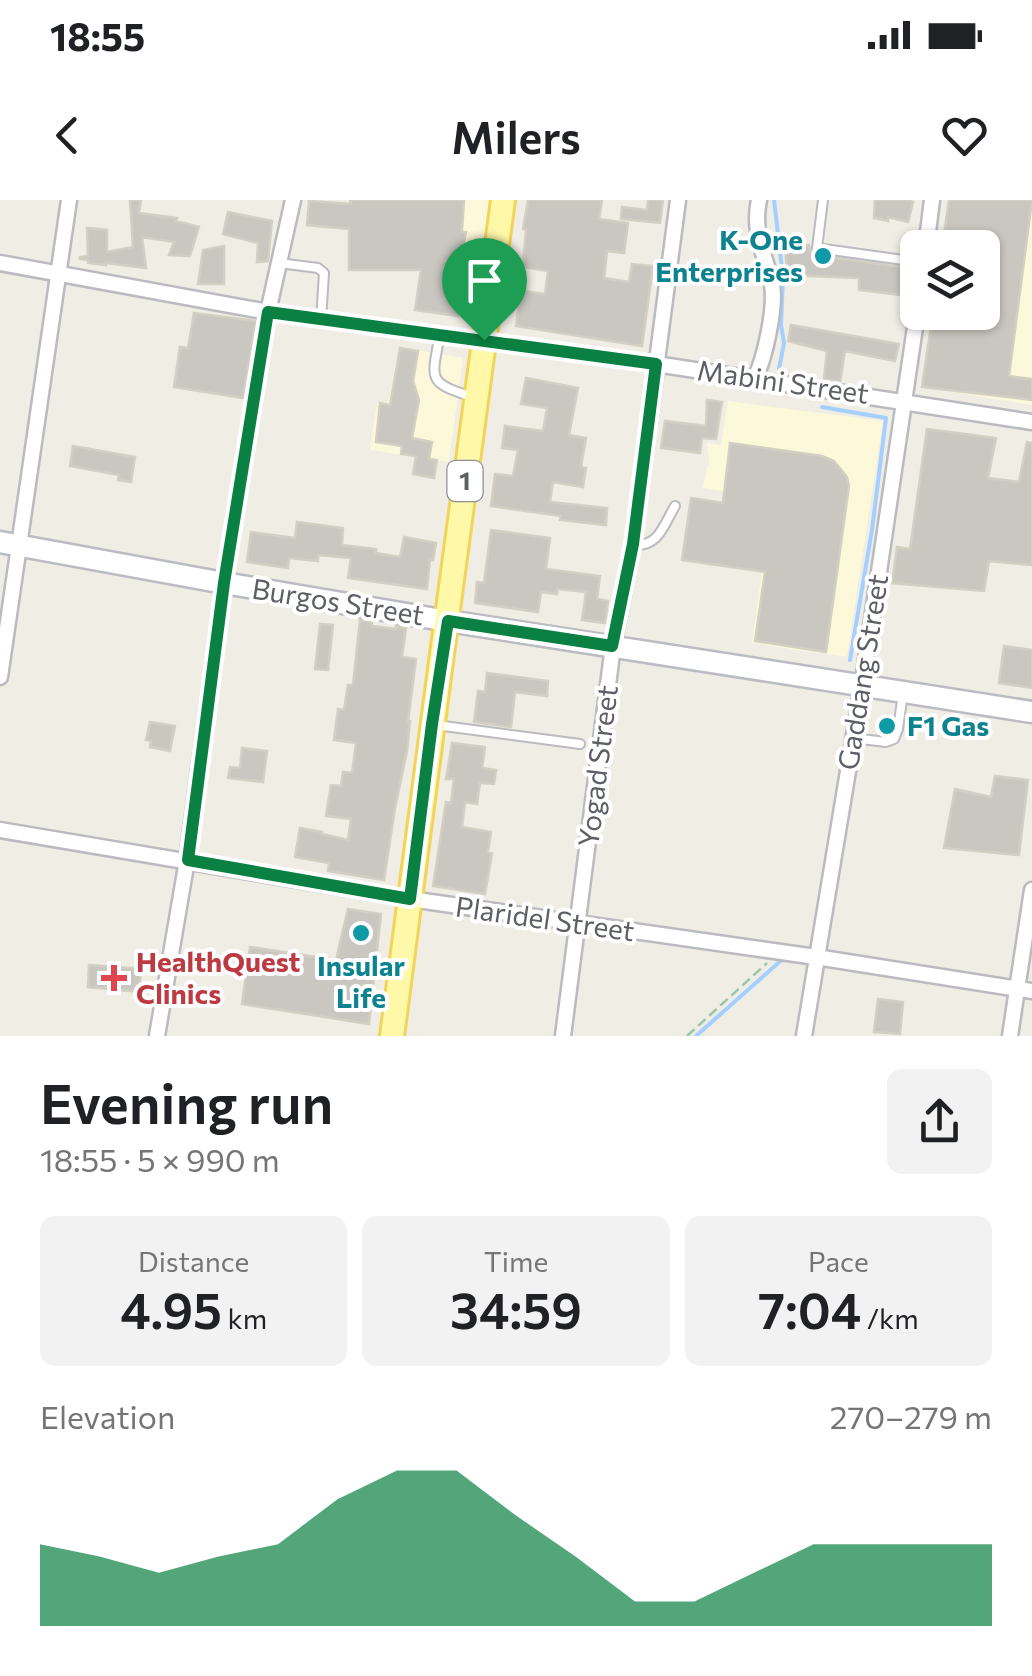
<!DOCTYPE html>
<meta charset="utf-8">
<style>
body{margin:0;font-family:Commissioner,sans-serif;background:#f2f2f2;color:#202124;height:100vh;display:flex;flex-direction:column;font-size:38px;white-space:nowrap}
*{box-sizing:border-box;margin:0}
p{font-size:32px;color:#757577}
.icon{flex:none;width:55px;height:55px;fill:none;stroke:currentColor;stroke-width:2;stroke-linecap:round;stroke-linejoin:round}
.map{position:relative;height:836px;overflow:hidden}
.drawer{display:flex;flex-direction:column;background:#fff;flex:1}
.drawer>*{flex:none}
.controls{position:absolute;left:900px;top:30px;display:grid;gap:20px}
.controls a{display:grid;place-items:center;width:100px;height:100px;border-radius:15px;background:#fff;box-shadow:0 2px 8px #0004;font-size:50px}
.pin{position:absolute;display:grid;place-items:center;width:85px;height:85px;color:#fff;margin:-102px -42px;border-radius:50% 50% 50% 0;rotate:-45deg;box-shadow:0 0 10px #0007}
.pin .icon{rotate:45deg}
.round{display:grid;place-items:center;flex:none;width:105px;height:105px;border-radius:15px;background:#f2f2f2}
.overview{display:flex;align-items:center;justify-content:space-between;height:170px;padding:0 40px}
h1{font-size:55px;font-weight:600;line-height:75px}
.metrics{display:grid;grid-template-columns:repeat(3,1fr);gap:15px;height:170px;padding:10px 40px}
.metrics div{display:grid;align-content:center;border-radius:15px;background:#f2f2f2;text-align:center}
.metrics b{font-size:50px;font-weight:600}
.metrics small{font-size:28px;font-weight:400}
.metrics p{font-size:28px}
.chart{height:280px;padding:20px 40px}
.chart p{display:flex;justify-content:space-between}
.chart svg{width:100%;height:180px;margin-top:10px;fill:#0b8043;opacity:.7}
.status{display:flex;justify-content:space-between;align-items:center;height:70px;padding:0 50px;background:#fff;direction:ltr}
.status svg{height:28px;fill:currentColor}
header{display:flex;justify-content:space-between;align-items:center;height:130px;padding:0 40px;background:#fff;font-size:45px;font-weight:600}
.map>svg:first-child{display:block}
.commercial{fill:#fef8da}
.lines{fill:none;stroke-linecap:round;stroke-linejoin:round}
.stream{stroke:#a4cfff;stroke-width:4}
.building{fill:#cac7c1;stroke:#d3cfc2;stroke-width:2.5}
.lane-casing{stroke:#b9bbc0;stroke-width:12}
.street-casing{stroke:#b9bbc0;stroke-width:19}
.secondary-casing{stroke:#b9bcc2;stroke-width:25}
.primary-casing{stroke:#f2d45a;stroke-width:28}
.path{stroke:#99c7ab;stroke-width:2.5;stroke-dasharray:10 5;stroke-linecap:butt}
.lane{stroke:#fff;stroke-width:8}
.street{stroke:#fff;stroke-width:14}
.secondary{stroke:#fff;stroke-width:20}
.primary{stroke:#fff8a9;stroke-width:22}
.route-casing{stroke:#fff;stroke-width:20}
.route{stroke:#0b8043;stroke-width:12}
.culture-dot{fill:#0f9aa8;stroke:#fff;stroke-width:4}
.health-dot{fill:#e0444e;stroke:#fff;stroke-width:4}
.labels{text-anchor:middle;stroke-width:8;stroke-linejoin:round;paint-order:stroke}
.shield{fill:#fff;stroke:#8d8f93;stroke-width:2.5}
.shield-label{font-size:25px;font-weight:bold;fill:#5c5f65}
.culture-label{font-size:28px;font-weight:bold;fill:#0d838f;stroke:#fff;text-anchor:end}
.street-label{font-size:28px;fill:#5c5f65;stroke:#fff}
.health-label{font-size:28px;font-weight:bold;fill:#be3a42;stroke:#fff;text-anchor:start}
</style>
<div class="status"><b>18:55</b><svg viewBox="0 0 49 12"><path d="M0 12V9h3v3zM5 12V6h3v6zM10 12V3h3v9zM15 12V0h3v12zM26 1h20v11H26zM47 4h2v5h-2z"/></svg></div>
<header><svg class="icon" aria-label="back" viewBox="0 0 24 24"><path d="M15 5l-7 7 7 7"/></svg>Milers<svg class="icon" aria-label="heart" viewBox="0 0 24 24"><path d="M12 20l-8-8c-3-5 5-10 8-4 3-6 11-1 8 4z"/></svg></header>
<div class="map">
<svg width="1032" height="836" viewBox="0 0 1032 836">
<rect width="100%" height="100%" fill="#efede4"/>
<path class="commercial" d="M 350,0 L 490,0 L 481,70 L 349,70 L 348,25 L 352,25 Z
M 948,0 L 1032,0 L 1032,205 L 922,187 L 932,113 L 982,112 L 982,48 L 941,47 Z
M 399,147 L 463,158 L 449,262 L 370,250 L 377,203 L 388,203 Z
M 728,201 L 883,221 L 847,457 L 752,443 L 772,299 L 703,288 L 707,267 L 710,267 L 707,243 L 721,245 Z"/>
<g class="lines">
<path class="stream" d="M 774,0 L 783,77 L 781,125 L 784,143 L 779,169
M 822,207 L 886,218 L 872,330 L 850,460
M 696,836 L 786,756"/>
</g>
<path class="building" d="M 130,0 L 141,0 L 139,13 L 177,18 L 176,21 L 199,27 L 190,56 L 169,55 L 174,42 L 142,37 L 146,68 L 106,63 L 106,65 L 88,63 L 88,60 L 80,59 L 80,57 L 88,56 L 87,28 L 107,30 L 107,52 L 133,47 Z
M 350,0 L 464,0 L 462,32 L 466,32 L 458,70 L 472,70 L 468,95 L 461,94 L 458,116 L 415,110 L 421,70 L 349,70 L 349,29 L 307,25 L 309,1 L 351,4 Z
M 528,0 L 602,0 L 599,19 L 628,23 L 624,53 L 607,51 L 604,78 L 629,82 L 632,64 L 653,66 L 642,146 L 516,126 L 521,91 L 545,94 L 548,71 L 523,67 L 526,30 L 523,29 Z
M 648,0 L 663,0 L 660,23 L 621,19 L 622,7 L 647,10 Z
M 875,0 L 908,0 L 913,2 L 908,22 L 888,17 L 888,21 L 874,18 Z
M 949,0 L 1032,0 L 1009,176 L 1032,179 L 1032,200 L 922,187 L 933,112 L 982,112 L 982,48 L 942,48 Z
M 228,12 L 272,21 L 268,61 L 257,62 L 258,43 L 223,34 Z
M 785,45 L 809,45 L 811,52 L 816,55 L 907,68 L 902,95 L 859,90 L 859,78 L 787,75 Z
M 224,46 L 224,84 L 198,84 L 203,50 Z
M 194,113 L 256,121 L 243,198 L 174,187 L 180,147 L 188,148 Z
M 791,125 L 899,144 L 895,161 L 845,151 L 840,182 L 824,179 L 827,151 L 788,141 Z
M 400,148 L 418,151 L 413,181 L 419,200 L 412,238 L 432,242 L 429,259 L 437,260 L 434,278 L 413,274 L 416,256 L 401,254 L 402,246 L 376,242 L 380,203 L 390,205 Z
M 526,178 L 578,188 L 569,235 L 586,238 L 581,267 L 586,268 L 583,287 L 553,282 L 550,302 L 607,308 L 606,325 L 560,320 L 561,316 L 491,306 L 495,274 L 513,276 L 518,250 L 502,248 L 505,226 L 543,231 L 547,208 L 521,204 Z
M 707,200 L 722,202 L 716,239 L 702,238 L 700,253 L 661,248 L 665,221 L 706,226 Z
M 927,229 L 996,238 L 988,278 L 1019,282 L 1027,242 L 1032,243 L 1032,365 L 989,361 L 984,391 L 892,383 L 897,347 L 910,349 Z
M 730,243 L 822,256 L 834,261 L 847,277 L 849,286 L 826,452 L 755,441 L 765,372 L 682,360 L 691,298 L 723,303 Z
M 73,246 L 135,257 L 131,282 L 118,280 L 119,275 L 70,266 Z
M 297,322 L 343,328 L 342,345 L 376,349 L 376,353 L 400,357 L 404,337 L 436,343 L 433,360 L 430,359 L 427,389 L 348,378 L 351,358 L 318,355 L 318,361 L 289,358 L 288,368 L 247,362 L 251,332 L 295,338 Z
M 491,330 L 550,338 L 546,369 L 600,376 L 597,399 L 608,401 L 605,423 L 582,420 L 586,392 L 558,389 L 557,394 L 541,392 L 538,412 L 475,403 L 477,382 L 484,383 Z
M 360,420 L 372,422 L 372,426 L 396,429 L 396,426 L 406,428 L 402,457 L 416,459 L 408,521 L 410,521 L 407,551 L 395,608 L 384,680 L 328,671 L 329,663 L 295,657 L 300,628 L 322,632 L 322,634 L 348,640 L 351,619 L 326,616 L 331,585 L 341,586 L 343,572 L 352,573 L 356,543 L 334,540 L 338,509 L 344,510 L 348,485 L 353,485 Z
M 320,424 L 333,425 L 328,470 L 315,469 Z
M 1004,446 L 1032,450 L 1032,488 L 999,483 Z
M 487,473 L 548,481 L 547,496 L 515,492 L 511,527 L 474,522 L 478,491 L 485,492 Z
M 150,522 L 175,526 L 170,551 L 150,547 L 151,541 L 146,540 Z
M 452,543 L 485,547 L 482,568 L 496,570 L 494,584 L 480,583 L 477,604 L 465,602 L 462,627 L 491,632 L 488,652 L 492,653 L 485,694 L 433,686 L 446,602 L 451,603 L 454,579 L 446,579 Z
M 242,548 L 267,551 L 263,582 L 228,578 L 230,567 L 240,568 Z
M 995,576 L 1028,580 L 1019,655 L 944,648 L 955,589 L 991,597 Z
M 348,709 L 381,714 L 369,824 L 242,804 L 250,747 L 336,760 Z
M 89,765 L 141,769 L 139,792 L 88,787 Z
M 878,799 L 903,802 L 900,834 L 874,832 Z"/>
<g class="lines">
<defs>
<path id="lane" d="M 823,0 L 817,48 L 918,62
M 279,63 L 318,68 L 324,73 L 321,120
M 440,134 C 431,182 427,182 475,198
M 633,345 C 659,347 663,326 675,306
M 436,525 L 580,544
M 853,538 L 886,542 L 894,539 L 898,529 L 903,493"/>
<path id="street" d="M 926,48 L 932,0
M 0,63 L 268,112 L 656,164 L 1032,222
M 755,178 C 765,158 776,107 772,85 C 765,54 752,32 759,0
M 0,477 L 69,0
M 0,630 L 410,699 L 816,757 L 1032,791
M 157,836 L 187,660 L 224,383 L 268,112 L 293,0
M 563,836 L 613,446 L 633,345 L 678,0
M 804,836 L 862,487 L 918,107
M 1010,836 L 1032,690"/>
<path id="secondary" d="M 0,342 L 224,383 L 448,421 L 1032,512"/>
<path id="primary" d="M 392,836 C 428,557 465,279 503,0"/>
</defs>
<use href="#lane" class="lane-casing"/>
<use href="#street" class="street-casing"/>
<use href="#secondary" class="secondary-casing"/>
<use href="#primary" class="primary-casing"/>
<path class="path" d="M 687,836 L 767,763"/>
<use href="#lane" class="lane"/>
<use href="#street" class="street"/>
<use href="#secondary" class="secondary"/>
<use href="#primary" class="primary"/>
</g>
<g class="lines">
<defs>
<path id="route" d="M 268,112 L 656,164 L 633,344 L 612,446 L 448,421 L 432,524 L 410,699 L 188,660 L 224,383 Z"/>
</defs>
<use href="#route" class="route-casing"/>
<use href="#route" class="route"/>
</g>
<g class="culture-dot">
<circle cx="823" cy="56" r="10"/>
<circle cx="887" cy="526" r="10"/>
<circle cx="361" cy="733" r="10"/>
</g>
<path class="health-dot" d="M109 763h10v10h10v10h-10v10h-10v-10h-10v-10h10z"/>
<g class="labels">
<rect class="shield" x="447.5" y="261" width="35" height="40" rx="8"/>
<g class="shield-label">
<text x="465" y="290">1</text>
</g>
<g class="culture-label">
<text x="803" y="50">K-One<tspan x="803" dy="32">Enterprises</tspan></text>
<text x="907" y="536" text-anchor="start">F1 Gas</text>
<text x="361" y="776" text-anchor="middle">Insular<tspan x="361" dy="32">Life</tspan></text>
</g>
<g class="street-label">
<text transform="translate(783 182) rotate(8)" y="10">Mabini Street</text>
<text transform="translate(338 402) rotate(9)" y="10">Burgos Street</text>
<text transform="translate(863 472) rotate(-81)" y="10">Gaddang Street</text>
<text transform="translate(598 566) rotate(-83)" y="10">Yogad Street</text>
<text transform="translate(545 719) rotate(8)" y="10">Plaridel Street</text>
</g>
<g class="health-label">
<text x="136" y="772">HealthQuest<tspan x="136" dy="32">Clinics</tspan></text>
</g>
</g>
</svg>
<div class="controls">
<a><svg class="icon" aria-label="layers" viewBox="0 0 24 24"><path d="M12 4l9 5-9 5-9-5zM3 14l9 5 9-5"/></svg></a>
</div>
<div class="pin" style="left:484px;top:140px;background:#1e9e55"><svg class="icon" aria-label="arrive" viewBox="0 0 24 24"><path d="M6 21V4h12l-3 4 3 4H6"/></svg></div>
</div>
<section class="drawer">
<div class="overview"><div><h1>Evening run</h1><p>18:55 · 5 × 990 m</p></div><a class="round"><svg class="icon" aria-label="share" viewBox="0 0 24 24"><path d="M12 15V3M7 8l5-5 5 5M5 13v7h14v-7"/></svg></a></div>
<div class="metrics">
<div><p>Distance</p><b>4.95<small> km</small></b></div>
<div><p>Time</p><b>34:59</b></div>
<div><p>Pace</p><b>7:04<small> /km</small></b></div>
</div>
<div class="chart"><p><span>Elevation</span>270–279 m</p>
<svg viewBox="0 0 160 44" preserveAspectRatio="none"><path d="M0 44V24L10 27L20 31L30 27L40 24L50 13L60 6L70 6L80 17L90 27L100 38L110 38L120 31L130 24L140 24L150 24L160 24V44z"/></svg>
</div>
</section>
